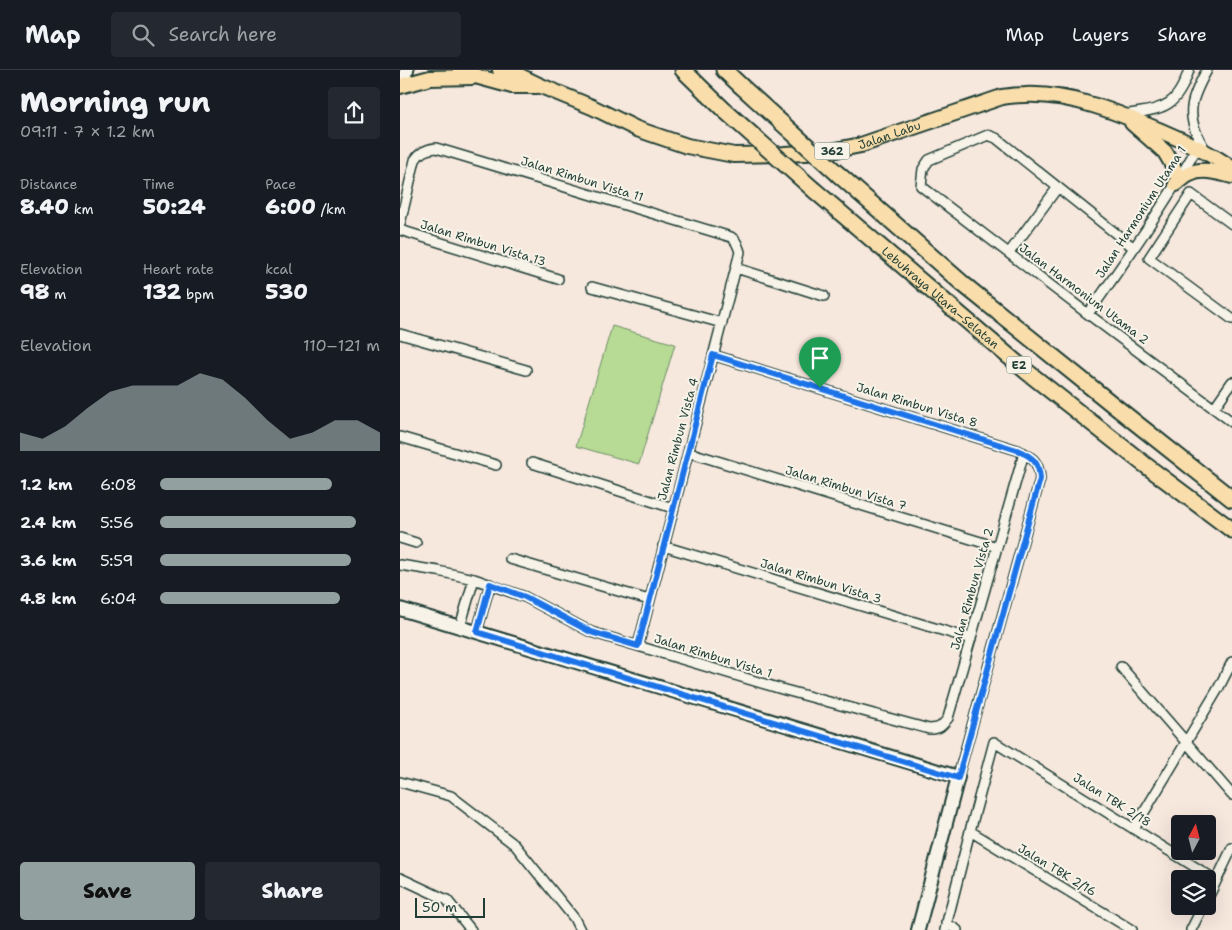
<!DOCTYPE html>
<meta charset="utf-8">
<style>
body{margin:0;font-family:"Shantell Sans",sans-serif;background:#242831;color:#f1f3f6;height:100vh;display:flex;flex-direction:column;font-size:19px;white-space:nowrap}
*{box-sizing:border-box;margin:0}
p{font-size:16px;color:#9ea1a6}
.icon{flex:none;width:28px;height:28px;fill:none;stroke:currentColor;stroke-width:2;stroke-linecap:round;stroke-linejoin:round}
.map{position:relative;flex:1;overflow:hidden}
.side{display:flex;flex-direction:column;background:#171b24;width:400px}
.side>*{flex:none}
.needle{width:32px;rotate:7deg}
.buttons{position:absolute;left:771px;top:745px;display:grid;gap:10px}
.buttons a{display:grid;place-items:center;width:45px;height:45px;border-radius:5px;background:#171b24;box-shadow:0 5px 20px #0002;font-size:25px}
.scale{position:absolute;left:15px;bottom:12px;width:70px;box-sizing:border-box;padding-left:5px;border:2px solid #1f3d34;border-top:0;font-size:14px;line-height:18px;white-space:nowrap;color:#1f3d34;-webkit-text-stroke:4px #f7f3e8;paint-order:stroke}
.pin{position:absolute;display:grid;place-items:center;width:42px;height:42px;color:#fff;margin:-51px -21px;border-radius:50% 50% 50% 0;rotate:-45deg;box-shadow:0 0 5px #0007}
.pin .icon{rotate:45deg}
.round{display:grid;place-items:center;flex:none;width:52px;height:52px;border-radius:5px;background:#242831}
.summary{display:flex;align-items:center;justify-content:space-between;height:85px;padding:0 20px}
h1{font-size:28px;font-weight:800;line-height:38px}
.metrics{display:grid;grid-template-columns:repeat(3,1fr);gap:8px;height:85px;padding:5px 20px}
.metrics div{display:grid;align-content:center}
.metrics b{font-size:21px;font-weight:800}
.metrics small{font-size:14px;font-weight:400}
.metrics p{font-size:14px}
.chart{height:140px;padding:10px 20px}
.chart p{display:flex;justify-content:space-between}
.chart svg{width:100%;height:90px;margin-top:5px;fill:#92a19f;opacity:.7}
.action{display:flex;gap:10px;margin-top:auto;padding:10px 20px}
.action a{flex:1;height:58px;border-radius:5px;background:#92a19f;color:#111;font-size:20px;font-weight:800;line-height:58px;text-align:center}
.action a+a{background:#242831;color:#f1f3f6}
ul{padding:0 20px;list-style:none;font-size:16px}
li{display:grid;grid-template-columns:80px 60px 1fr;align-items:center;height:38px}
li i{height:12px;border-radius:6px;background:#92a19f}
header{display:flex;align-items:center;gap:30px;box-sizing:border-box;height:70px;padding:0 25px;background:#171b24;border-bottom:1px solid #363941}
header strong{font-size:24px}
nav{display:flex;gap:28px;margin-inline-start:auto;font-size:18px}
.search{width:350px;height:45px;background:#242831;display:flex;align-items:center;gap:12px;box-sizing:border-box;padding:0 18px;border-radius:5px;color:#9ea1a6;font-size:19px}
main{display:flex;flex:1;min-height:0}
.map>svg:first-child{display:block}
.green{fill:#b7db95;stroke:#6b8c64}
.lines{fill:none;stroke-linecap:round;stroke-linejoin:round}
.street-casing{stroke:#1f3d34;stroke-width:12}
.secondary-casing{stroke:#1f3d34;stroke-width:16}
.primary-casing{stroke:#1f3d34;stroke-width:18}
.highway-casing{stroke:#1f3d34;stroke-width:19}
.street{stroke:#f7f3e8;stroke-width:9}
.secondary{stroke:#f7f3e8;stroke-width:12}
.primary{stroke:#f9deab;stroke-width:14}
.highway{stroke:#f9deab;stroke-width:15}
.highway-bridge-casing{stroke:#1f3d34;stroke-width:19;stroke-linecap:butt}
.highway-bridge{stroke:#f9deab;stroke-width:15}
.route-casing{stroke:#fff;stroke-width:10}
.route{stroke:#1a73e8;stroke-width:6}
.labels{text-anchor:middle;stroke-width:4;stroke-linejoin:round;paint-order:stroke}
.shield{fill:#f7f3e8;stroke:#60746a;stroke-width:1}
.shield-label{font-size:11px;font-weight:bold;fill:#1f3d34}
.street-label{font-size:12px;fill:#1f3d34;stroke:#f7f3e8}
</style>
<header>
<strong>Map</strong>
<div class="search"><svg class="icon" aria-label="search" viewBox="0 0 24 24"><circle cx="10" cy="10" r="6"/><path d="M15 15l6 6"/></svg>Search here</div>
<nav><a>Map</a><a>Layers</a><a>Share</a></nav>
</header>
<main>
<section class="side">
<div class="summary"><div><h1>Morning run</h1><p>09:11 · 7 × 1.2 km</p></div><a class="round"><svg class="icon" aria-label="share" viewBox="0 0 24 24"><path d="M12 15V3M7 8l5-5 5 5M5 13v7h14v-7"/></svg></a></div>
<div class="metrics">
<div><p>Distance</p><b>8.40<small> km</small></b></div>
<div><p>Time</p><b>50:24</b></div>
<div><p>Pace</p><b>6:00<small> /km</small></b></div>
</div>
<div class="metrics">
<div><p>Elevation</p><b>98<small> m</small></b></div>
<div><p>Heart rate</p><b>132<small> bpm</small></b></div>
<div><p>kcal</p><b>530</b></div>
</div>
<div class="chart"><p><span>Elevation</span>110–121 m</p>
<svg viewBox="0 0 160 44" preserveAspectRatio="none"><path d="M0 44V35L10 38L20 32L30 23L40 15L50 12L60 12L70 12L80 6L90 9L100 18L110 29L120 38L130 35L140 29L150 29L160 35V44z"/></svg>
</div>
<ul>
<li><b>1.2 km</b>6:08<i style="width:78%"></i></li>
<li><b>2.4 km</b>5:56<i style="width:89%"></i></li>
<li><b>3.6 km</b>5:59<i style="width:87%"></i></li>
<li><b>4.8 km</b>6:04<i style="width:82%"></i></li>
</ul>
<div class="action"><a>Save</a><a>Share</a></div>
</section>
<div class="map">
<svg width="832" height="860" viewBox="0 0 832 860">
<rect width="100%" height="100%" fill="#f7e8de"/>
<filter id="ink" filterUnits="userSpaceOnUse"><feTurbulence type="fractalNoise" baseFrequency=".02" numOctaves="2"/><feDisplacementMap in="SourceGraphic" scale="10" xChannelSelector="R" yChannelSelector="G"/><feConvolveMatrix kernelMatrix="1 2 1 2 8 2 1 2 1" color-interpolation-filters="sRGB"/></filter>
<g filter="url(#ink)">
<path class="green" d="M 212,256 L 275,274 L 239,394 L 176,376 Z"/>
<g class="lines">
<defs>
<path id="street" d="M 725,45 C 762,38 776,40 789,0
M 806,81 C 798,68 790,53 792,37 C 793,27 802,9 807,0
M 0,154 L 15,90 C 20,82 26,79 36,78 L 331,167 C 337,171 338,176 340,182 L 238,576
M 832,154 L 791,124 L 749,188 L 832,249
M 0,160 L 158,209
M 734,178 L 596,68 L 588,65 L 529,90 L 523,99 L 521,116 L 688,244 L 832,352
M 609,183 L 658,117
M 336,198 L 424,226
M 192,217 L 322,253
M 688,244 C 726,190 764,136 797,78
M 0,264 L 126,300
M 313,285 L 617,380 C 633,387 639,392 640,409 L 558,707
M 814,338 L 832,312
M 0,367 L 96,395
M 288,382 L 597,477
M 132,393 L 273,438
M 0,468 L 16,473
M 263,476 L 571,569
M 110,489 L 249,530
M 0,495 L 38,501 L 74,509 L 125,527 L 191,562 L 385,620 L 529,659 C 540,659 542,656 548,648 L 624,383
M 60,557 L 74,509
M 77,562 L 90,514
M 721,597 L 832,725
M 0,712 L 51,726 L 115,775 L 174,848 L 180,860
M 734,759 L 818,619 L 832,592
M 570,761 L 732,860
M 0,808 L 47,830 L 71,860
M 808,828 L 832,778
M 546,853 L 557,860
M 545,860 L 570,761 L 594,672 L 816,810
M 791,860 L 803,836"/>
<path id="secondary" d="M 0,13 L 7,0
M 0,539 L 558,707 L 518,860"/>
<g id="primary">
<path d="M 60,0 L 79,7 L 112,16 L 137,16"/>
<path id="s1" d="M 100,0 L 118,5 L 141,16 L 192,37 L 237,59 L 287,76 L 334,85 L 384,84 L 426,82 L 461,75 L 602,27 C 609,26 617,25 625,25 C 670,23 719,43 761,61 C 785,71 810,83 832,98"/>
<path d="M 0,16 L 30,8 L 73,7"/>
<path d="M 732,53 L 765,82 L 772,94 L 779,110"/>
<path d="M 776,114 C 781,110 785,106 790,104 C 802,97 820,103 832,106"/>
</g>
<g id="highway">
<path d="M 283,0 L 323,39"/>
<path d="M 324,0 L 340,15"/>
<path d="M 438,104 L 563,214 L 717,338 L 832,429"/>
<path id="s2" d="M 414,120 L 626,301 L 744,394 L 832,460"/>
</g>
</defs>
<use href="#street" class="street-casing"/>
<use href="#secondary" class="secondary-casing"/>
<use href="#primary" class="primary-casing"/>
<use href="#highway" class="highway-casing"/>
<use href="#street" class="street"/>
<use href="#secondary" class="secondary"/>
<use href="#primary" class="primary"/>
<use href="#highway" class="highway"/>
<defs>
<path id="highway-bridge" d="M 340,15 L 438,104
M 323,39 L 414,120"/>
</defs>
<use href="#highway-bridge" class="highway-bridge-casing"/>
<use href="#highway-bridge" class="highway-bridge"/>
</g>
</g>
<g class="lines" filter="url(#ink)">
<defs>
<path id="route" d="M 313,285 L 617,380 C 633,387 639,392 640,409 L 558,708 L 77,562 L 90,514 L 125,527 L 191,562 L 238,576 Z"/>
</defs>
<use href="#route" class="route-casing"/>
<use href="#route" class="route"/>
</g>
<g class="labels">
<g class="shield">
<rect x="414.5" y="72.5" width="35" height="17" rx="4"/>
<rect x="606.5" y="286.5" width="25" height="17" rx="4"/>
</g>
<g class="shield-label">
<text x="432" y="85">362</text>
<text x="619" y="299">E2</text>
</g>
<g class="street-label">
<text dy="4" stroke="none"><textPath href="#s1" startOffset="408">Jalan Labu</textPath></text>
<text transform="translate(182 109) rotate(17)" y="4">Jalan Rimbun Vista 11</text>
<text transform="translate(741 142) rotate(-57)" y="4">Jalan Harmonium Utama 1</text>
<text transform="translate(83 173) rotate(17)" y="4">Jalan Rimbun Vista 13</text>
<text transform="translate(684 224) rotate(37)" y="4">Jalan Harmonium Utama 2</text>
<text dy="4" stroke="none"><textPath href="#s2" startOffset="166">Lebuhraya Utara–Selatan</textPath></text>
<text transform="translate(517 335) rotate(17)" y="4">Jalan Rimbun Vista 8</text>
<text transform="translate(278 369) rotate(-75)" y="4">Jalan Rimbun Vista 4</text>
<text transform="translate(446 418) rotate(17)" y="4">Jalan Rimbun Vista 7</text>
<text transform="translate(421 511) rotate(17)" y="4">Jalan Rimbun Vista 3</text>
<text transform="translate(572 519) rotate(-74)" y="4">Jalan Rimbun Vista 2</text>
<text transform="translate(313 586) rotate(17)" y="4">Jalan Rimbun Vista 1</text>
<text transform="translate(712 730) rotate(32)" y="4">Jalan TBK 2/18</text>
<text transform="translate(657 800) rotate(31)" y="4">Jalan TBK 2/16</text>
</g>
</g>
</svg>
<div class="buttons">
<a><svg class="needle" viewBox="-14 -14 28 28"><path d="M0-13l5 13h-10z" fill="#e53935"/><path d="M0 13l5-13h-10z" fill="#9ea1a6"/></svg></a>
<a><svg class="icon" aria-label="layers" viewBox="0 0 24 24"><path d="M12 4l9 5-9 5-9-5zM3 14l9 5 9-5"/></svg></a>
</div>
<div class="scale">50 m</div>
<div class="pin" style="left:420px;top:318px;background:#1e9e55"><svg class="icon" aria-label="arrive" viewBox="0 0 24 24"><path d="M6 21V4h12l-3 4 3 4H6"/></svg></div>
</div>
</main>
